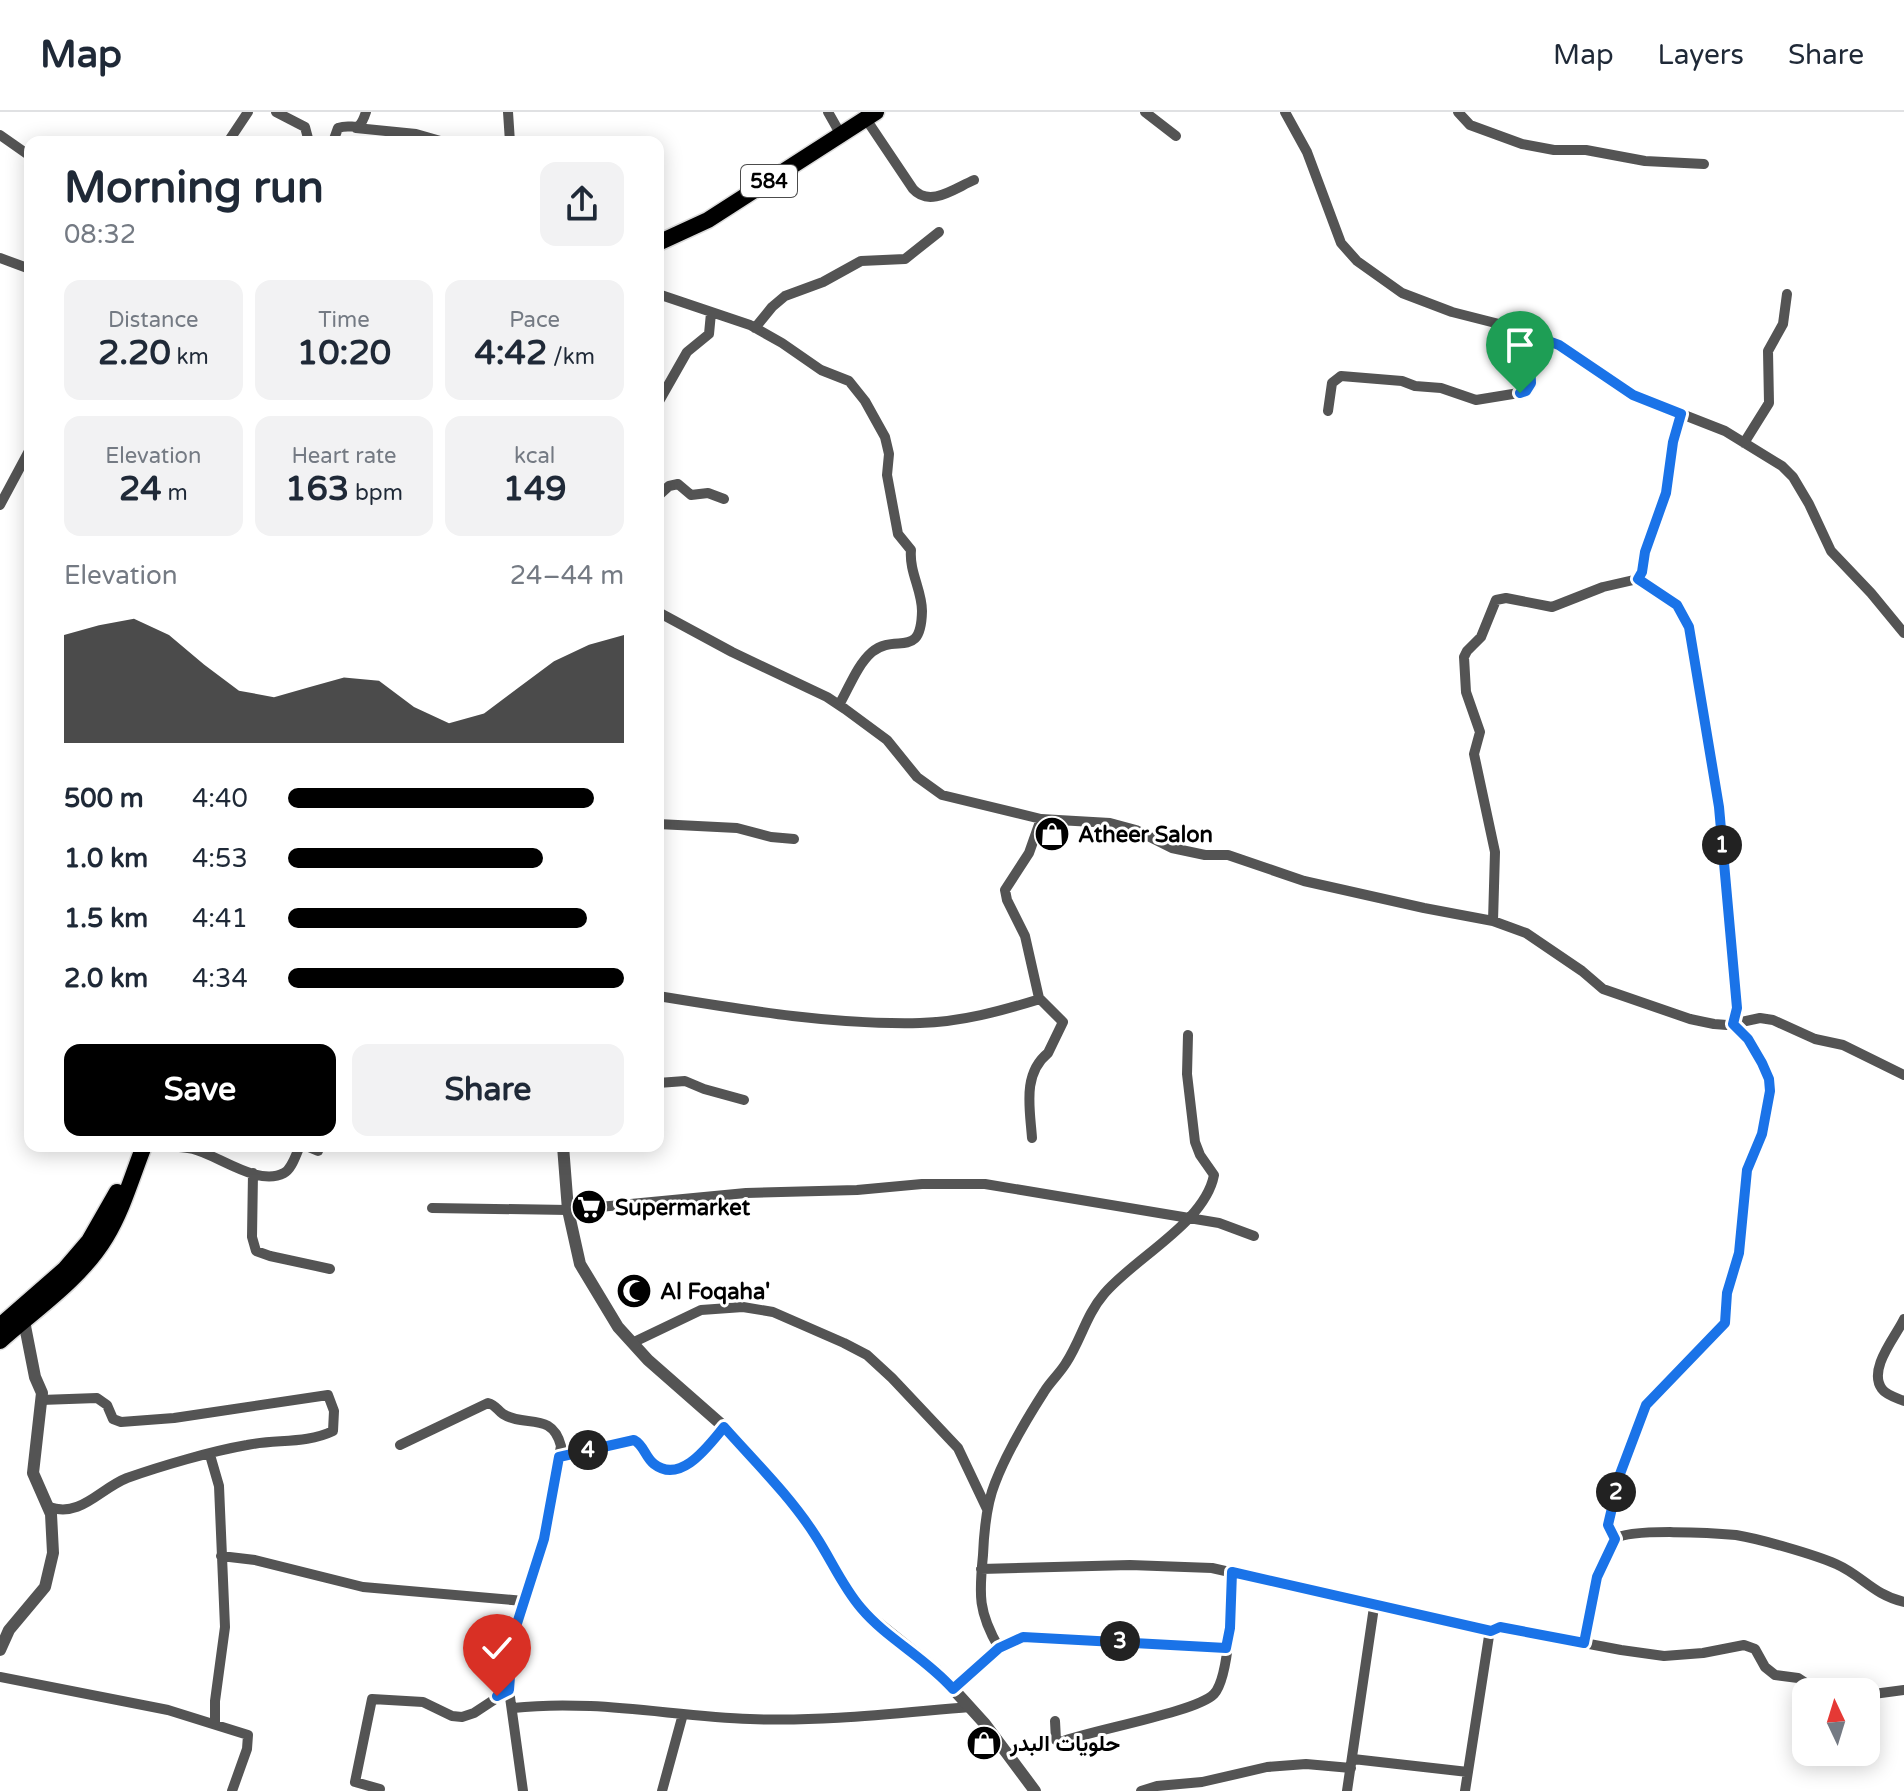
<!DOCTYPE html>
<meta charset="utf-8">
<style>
body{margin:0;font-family:"Varela Round",Vazirmatn,sans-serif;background:#f2f2f3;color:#1f2937;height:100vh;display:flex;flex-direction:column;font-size:30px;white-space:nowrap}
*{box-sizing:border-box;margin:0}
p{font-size:26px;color:#747a83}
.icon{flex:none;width:44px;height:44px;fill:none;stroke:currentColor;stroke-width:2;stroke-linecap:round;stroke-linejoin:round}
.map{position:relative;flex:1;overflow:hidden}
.side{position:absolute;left:24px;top:24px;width:640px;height:1016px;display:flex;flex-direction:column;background:#fff;border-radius:16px;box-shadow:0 4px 20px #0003}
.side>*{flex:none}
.needle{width:52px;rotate:356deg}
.fabs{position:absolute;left:1792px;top:1566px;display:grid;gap:16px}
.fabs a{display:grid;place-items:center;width:88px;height:88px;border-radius:16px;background:#fff;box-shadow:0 4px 20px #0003;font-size:40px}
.pin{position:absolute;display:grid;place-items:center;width:68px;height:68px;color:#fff;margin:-82px -34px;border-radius:50% 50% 50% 0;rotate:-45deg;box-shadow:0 0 8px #0007}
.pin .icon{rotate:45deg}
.km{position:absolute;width:40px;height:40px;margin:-20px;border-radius:50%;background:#222;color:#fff;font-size:22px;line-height:40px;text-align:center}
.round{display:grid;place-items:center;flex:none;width:84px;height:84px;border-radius:16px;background:#f2f2f3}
.head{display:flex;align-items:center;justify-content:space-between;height:136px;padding:0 40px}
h1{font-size:44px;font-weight:700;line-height:60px}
.figures{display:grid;grid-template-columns:repeat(3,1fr);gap:12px;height:136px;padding:8px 40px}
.figures div{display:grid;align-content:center;border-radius:16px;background:#f2f2f3;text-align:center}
.figures b{font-size:34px;font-weight:700}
.figures small{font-size:22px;font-weight:400}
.figures p{font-size:22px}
.chart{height:224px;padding:16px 40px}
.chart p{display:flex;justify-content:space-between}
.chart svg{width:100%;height:144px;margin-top:8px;fill:#000;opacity:.7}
.primary-button{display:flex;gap:16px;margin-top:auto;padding:16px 40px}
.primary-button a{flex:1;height:92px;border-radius:16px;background:#000;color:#fff;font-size:32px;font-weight:700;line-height:92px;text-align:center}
.primary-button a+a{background:#f2f2f3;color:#1f2937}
ul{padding:0 40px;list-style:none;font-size:26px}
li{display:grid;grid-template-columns:128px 96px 1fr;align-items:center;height:60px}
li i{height:20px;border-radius:10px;background:#000}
header{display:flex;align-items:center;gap:48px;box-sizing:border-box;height:112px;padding:0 40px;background:#fff;border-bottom:2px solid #e0e1e3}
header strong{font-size:38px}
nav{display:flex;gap:44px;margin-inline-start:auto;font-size:28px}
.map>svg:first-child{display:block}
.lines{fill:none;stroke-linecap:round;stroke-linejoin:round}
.primary-casing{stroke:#dbdbdb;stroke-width:19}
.minor{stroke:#545454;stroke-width:10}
.tertiary{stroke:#545454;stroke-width:12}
.primary{stroke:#000;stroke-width:16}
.route-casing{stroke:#fff;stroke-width:16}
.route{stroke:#1a73e8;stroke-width:10}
.labels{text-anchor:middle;stroke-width:6;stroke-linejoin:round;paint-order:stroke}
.shield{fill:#fff;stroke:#4c4c4c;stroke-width:2}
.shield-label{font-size:20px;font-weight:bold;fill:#000}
.poi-label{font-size:22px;font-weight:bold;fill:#000;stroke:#fff;text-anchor:start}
</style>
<header>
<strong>Map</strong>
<nav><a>Map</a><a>Layers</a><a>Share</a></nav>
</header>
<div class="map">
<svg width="1904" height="1679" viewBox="0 0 1904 1679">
<rect width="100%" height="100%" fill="#fff"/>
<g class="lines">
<defs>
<path id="primary" d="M 658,131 L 708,108 L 876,0
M 0,1214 L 65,1157 L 89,1129 L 117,1080
M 0,1229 C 37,1196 80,1168 106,1125 C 123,1097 132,1064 144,1034"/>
</defs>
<use href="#primary" class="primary-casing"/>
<path class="minor" d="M 276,0 L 305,15 L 309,30
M 508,0 L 510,30
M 828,0 L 841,23
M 1145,0 L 1176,24
M 1285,0 L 1307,40 L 1341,131 L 1357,149 L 1402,181 L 1452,200 L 1507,214 L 1559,233 L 1633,283 L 1725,319 L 1782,354 L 1793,365 L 1809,392 L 1831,439 L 1871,481 L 1904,521
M 1458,0 L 1470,13 L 1522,32 L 1554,38 L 1586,38 L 1645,49 L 1704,52
M 866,7 L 913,77 C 930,96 955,76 974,68
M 356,16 L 416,22 L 444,30
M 0,23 L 30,44
M 228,30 L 248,0
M 333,30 L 338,16 C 355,10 358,24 366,0
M 0,146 L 30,157
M 658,182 L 750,213 L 782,231 L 821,258 L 849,269 L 865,289 L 885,325 L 889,342 L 887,363 L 898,422 L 911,438 C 909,460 922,478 922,499 C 921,549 896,520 872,540 C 857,553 849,576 839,593
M 755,216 L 772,195 L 785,184 L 823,170 L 861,149 L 905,147 L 939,120
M 658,291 L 687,240 L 709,222 L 711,201
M 1328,299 L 1332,271 L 1341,264 L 1402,269 L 1415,274 L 1441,276 L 1476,288 L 1525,280 L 1531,271 L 1529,222
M 1744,331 L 1769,291 L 1768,239 L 1783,212 L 1787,182
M 658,384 L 669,374 L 678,372 L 691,383 L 708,381 L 724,387
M 0,393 L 30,337
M 658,500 L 732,540 L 827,585 L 845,597 L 887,628 L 917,665 L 942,683 L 1041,707 L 1110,711 L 1136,718 L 1172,736 L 1205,743 L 1228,743 L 1304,769 L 1424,796 L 1493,809 L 1526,821 L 1582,859 L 1603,877 L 1690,907 L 1714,912 L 1727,913 L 1760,906 L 1773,908 L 1815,927 L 1843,933 L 1904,963
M 658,712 L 737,716 L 771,725 L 794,727
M 1493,809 L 1495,740 L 1474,642 L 1480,620 L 1466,580 L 1464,545 L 1467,539 L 1481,525 L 1496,488 L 1506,486 L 1552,495 L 1603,475 L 1638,467 L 1642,460 L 1645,440 L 1666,381 L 1673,330 L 1681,302
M 658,884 C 744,898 833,913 920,911 C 961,910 1001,899 1040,887
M 658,971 L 685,969 L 704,977 L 744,988
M 1032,1026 C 1030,997 1022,962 1048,941 L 1063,910 L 1039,886 L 1025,824 L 1007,788 L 1005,778 L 1029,741 L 1041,707
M 168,1034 C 176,1035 185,1035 193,1037 C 218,1043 258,1075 284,1061 C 292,1057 296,1042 300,1034
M 306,1034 L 318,1039
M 253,1061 L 252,1125 L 256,1139 L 270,1144 L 330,1157
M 432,1096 L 568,1098 L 746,1081 L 857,1078 L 922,1072 L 985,1072 L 1219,1111 L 1254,1124
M 1904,1207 C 1897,1223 1867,1257 1882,1277 C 1886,1283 1897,1286 1904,1289
M 632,1231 L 701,1198 L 743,1195 L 773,1200 L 844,1231 L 867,1243 L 892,1266 L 958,1336 L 987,1397
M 41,1288 L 97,1286 L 107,1293 L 113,1307 L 121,1310 L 174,1306 L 328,1283 L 334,1299 L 333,1319 C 306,1332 277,1327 247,1333 C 212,1339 161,1354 127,1366 C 99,1377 81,1406 49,1395
M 400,1333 L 488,1291 C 496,1293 497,1298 503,1302 C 525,1316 552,1299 561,1334 L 544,1427 L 513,1524 L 509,1578 L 523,1679
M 210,1343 L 219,1374 L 225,1515 L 215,1589 L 215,1612
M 559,1345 L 634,1328 C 644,1333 645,1345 654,1352 C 681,1373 709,1333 724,1315
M 1615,1427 L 1608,1413 L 1620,1362 L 1646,1293 L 1725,1211 C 1724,1184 1736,1164 1740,1138 C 1742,1124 1744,1109 1745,1095 C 1746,1083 1744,1070 1747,1058 C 1751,1046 1758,1036 1762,1024 C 1776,977 1769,946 1733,912 L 1737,896 L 1719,695 L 1689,515 L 1677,493 L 1638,467
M 221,1444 L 255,1448 L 363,1475 L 524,1489
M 981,1457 L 1130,1453 L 1212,1456 L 1491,1519
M 1584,1531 C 1589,1510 1599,1440 1615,1427 C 1629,1416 1716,1421 1736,1423 C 1760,1427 1813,1442 1836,1452 C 1863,1464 1872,1482 1904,1490
M 999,1536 C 978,1500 979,1483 983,1443 C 984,1419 986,1393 995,1371 C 1007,1340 1026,1308 1044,1280 C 1050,1270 1060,1261 1066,1251 C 1081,1228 1086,1203 1104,1182 C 1134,1146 1205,1111 1214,1063 L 1200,1043 L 1195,1030 L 1187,962 L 1188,923
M 0,1565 L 168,1598 L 248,1623 L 247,1637 L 232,1679
M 953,1577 L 999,1536 L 1023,1525 L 1226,1536
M 1866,1583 L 1904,1578
M 513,1596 C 593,1587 671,1604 750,1607 C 824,1610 897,1601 970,1595
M 1055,1609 L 1056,1628 L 1061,1630 C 1092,1618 1197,1600 1214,1582 C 1230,1565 1232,1485 1232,1460
M 1353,1647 L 1468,1660
M 380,1677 L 355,1670 L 372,1587 L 423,1590 L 452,1604 L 462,1605 L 474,1601 L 509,1578
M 662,1679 L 683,1602
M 1141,1679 L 1157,1674 L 1202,1670 L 1267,1655 L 1306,1652 L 1351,1656
M 1347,1679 L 1374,1495
M 1465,1679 L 1489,1524 L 1494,1517 L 1500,1515 L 1621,1538 L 1664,1544 L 1703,1541 L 1744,1533 L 1755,1537 L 1765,1555 L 1775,1563 L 1798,1566 L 1813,1576 L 1845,1580"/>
<path class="tertiary" d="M 563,1034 L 568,1098 L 580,1152 L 618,1215 L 648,1248 L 722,1313 L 778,1374 L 814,1421 L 850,1483 L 864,1500 L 936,1558 L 985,1612 L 1035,1679
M 0,1538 L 9,1518 L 45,1475 L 53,1441 L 51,1402 L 33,1361 L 42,1281 L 35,1265 L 24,1209"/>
<use href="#primary" class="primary"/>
</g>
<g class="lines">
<defs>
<path id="route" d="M 497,1584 L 509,1578 L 513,1524 L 544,1427 L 559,1345 L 634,1328 C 644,1333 645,1345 654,1352 C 681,1373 709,1333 724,1315 C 755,1350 790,1384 815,1423 C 831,1447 842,1474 861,1496 C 887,1527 926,1546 953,1577 L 999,1536 L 1023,1525 L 1226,1536 L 1230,1516 L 1232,1460 L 1491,1519 L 1500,1515 L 1584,1531 L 1597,1465 L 1615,1427 L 1608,1413 L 1620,1362 L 1646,1293 L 1725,1211 L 1727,1181 L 1739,1141 L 1747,1058 L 1762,1022 L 1770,979 L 1769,967 L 1762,951 L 1748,927 L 1733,912 L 1737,896 L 1719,695 L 1689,515 L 1677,493 L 1638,467 L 1642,460 L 1645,440 L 1666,381 L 1673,330 L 1681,302 L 1633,283 L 1559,233 L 1529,222 L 1531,271 L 1526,279 L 1520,281"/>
</defs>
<use href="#route" class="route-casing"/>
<use href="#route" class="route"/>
</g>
<defs>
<symbol id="shop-disc" viewBox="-11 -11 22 22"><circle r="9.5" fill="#000" stroke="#fff"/><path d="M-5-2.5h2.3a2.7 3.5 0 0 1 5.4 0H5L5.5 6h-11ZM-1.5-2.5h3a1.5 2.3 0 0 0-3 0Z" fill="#fff"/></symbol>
<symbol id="supermarket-disc" viewBox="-11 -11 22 22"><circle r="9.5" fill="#000" stroke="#fff"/><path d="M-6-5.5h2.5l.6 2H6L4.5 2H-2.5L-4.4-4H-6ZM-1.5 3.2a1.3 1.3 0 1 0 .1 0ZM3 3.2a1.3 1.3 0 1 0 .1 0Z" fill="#fff"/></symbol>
<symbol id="mosque-disc" viewBox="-11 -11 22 22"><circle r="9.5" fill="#000" stroke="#fff"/><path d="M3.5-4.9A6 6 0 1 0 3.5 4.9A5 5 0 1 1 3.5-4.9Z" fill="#fff"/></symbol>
</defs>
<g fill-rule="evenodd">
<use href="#shop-disc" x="1032" y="702" width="40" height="40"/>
<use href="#supermarket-disc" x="569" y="1075" width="40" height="40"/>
<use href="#mosque-disc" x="614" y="1159" width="40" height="40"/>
<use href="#shop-disc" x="964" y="1611" width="40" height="40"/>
</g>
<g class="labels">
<rect class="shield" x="741" y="53" width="56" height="32" rx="6"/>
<g class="shield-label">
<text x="769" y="76">584</text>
</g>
<g class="poi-label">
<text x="1078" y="730">Atheer Salon</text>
<text x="615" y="1103">Supermarket</text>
<text x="660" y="1187">Al Foqaha'</text>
<text x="1010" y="1639">حلويات البدر</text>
</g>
</g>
</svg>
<div class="fabs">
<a><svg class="needle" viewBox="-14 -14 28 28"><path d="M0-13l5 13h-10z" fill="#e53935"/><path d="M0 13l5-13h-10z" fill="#747a83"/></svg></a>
</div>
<div class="pin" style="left:1520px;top:281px;background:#1e9e55"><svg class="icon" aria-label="arrive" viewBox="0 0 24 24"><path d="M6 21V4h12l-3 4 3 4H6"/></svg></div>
<div class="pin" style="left:497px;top:1584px;background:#d93025"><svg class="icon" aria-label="check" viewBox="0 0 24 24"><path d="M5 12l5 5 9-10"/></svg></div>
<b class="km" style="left:1722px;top:733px">1</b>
<b class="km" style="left:1616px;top:1380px">2</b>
<b class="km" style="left:1120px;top:1529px">3</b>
<b class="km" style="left:588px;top:1338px">4</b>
<section class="side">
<div class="head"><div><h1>Morning run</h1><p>08:32</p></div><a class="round"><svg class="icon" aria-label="share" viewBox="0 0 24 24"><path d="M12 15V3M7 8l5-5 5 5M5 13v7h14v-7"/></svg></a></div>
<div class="figures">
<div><p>Distance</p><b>2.20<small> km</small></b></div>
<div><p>Time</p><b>10:20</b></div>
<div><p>Pace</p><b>4:42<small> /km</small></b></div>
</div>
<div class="figures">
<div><p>Elevation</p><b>24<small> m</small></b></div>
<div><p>Heart rate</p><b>163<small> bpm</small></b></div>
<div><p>kcal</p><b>149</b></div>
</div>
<div class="chart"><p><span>Elevation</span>24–44 m</p>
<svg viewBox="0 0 160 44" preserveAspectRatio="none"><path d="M0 44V11L10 8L20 6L30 11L40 20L50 28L60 30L70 27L80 24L90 25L100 33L110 38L120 35L130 27L140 19L150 14L160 11V44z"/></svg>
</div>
<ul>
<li><b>500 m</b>4:40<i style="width:91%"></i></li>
<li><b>1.0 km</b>4:53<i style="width:76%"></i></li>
<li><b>1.5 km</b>4:41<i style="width:89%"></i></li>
<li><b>2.0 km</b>4:34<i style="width:100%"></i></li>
</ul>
<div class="primary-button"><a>Save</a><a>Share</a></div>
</section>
</div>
